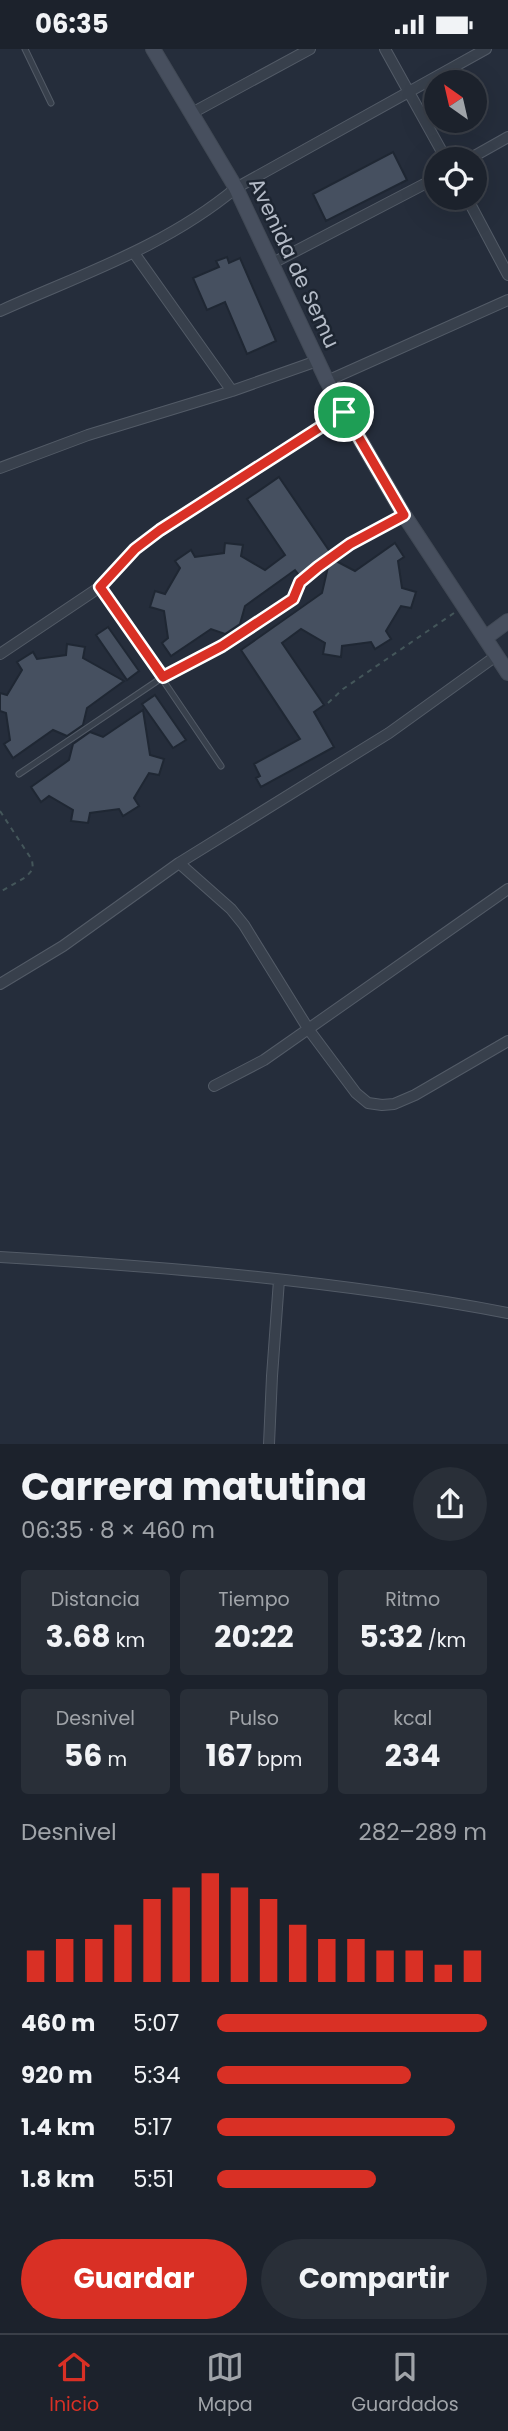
<!DOCTYPE html>
<html lang="es">
<meta charset="utf-8">
<style>
body{margin:0;font-family:Poppins,sans-serif;background:#292f38;color:#f1f3f6;height:100vh;display:flex;flex-direction:column;font-size:26px;white-space:nowrap}
*{box-sizing:border-box;margin:0}
p{font-size:23px;color:#a0a4a9}
.icon{flex:none;width:38px;height:38px;fill:none;stroke:currentColor;stroke-width:2;stroke-linecap:round;stroke-linejoin:round}
.map{position:relative;height:1395px;overflow:hidden}
.panel{display:flex;flex-direction:column;background:#1c222c;flex:1}
.panel>*{flex:none}
.needle{width:46px;rotate:326deg}
.tools{position:absolute;left:424px;top:21px;display:grid;gap:14px}
.tools a{display:grid;place-items:center;width:63px;height:63px;border-radius:50%;background:#1c222c;box-shadow:0 7px 28px #0002,0 0 0 2px #3a3f48;font-size:35px}
.pin{position:absolute;display:grid;place-items:center;width:60px;height:60px;color:#fff;margin:-30px;border:4px solid #fff;border-radius:50%;box-shadow:0 2px 7px #0007}
.round{display:grid;place-items:center;flex:none;width:74px;height:74px;border-radius:37px;background:#292f38}
.overview{display:flex;align-items:center;justify-content:space-between;height:119px;padding:0 21px}
h1{font-size:38px;font-weight:700;line-height:52px}
.metrics{display:grid;grid-template-columns:repeat(3,1fr);gap:10px;height:119px;padding:7px 21px}
.metrics div{display:grid;align-content:center;border-radius:7px;background:#292f38;text-align:center}
.metrics b{font-size:30px;font-weight:700}
.metrics small{font-size:19px;font-weight:400}
.metrics p{font-size:19px}
.chart{height:196px;padding:14px 21px}
.chart p{display:flex;justify-content:space-between}
.chart svg{width:100%;height:126px;margin-top:7px;stroke:#d93025;stroke-width:6}
.cta{display:flex;gap:14px;margin-top:auto;padding:14px 21px}
.cta a{flex:1;height:80px;border-radius:42px;background:#d93025;color:#fff;font-size:28px;font-weight:700;line-height:80px;text-align:center}
.cta a+a{background:#292f38;color:#f1f3f6}
ul{padding:0 21px;list-style:none;font-size:23px}
li{display:grid;grid-template-columns:112px 84px 1fr;align-items:center;height:52px}
li i{height:18px;border-radius:9px;background:#d93025}
.status{display:flex;justify-content:space-between;align-items:center;height:49px;padding:0 35px;background:#1c222c;direction:ltr}
.status svg{height:19px;fill:currentColor}
.tab-bar{display:flex;justify-content:space-around;align-items:center;height:98px;border-top:2px solid #3a3f48;background:#1c222c;font-size:19px;color:#a0a4a9}
.tab-bar a{display:grid;justify-items:center;gap:4px}
.tab-bar .selected{color:#d93025}
.map>svg:first-child{display:block}
.building{fill:#465060;stroke:#1f2733;stroke-width:2}
.lines{fill:none;stroke-linecap:round;stroke-linejoin:round}
.lane-casing{stroke:#535b67;stroke-width:7}
.street-casing{stroke:#535b67;stroke-width:12}
.secondary-casing{stroke:#414955;stroke-width:16}
.path{stroke:#44565a;stroke-width:2;stroke-dasharray:5 5;stroke-linecap:butt}
.lane{stroke:#38404c;stroke-width:5}
.street{stroke:#38404c;stroke-width:10}
.secondary{stroke:#474f5e;stroke-width:14}
.route-casing{stroke:#fff;stroke-width:14}
.route{stroke:#d93025;stroke-width:9}
.labels{text-anchor:middle;stroke-width:5;stroke-linejoin:round;paint-order:stroke}
.street-label{font-size:21px;fill:#b4bbc7;stroke:#1d2531}
</style>
<div class="status"><b>06:35</b><svg viewBox="0 0 49 12"><path d="M0 12V9h3v3zM5 12V6h3v6zM10 12V3h3v9zM15 12V0h3v12zM26 1h20v11H26zM47 4h2v5h-2z"/></svg></div>
<div class="map">
<svg width="508" height="1395" viewBox="0 0 508 1395">
<rect width="100%" height="100%" fill="#252d3b"/>
<path class="building" d="M 393,103 L 407,131 L 326,172 L 313,145 Z
M 227,208 L 229,214 L 240,209 L 276,292 L 247,305 L 225,253 L 207,261 L 193,229 L 219,218 L 216,212 Z
M 279,428 L 330,503 L 299,526 L 295,521 L 245,557 L 240,575 L 225,585 L 211,580 L 171,607 L 162,594 L 168,589 L 164,562 L 150,558 L 155,542 L 165,545 L 180,519 L 175,512 L 191,501 L 195,508 L 224,504 L 225,494 L 243,496 L 241,507 L 265,521 L 285,506 L 247,450 Z
M 395,494 L 404,508 L 398,512 L 402,539 L 416,543 L 411,559 L 401,557 L 386,582 L 391,590 L 375,600 L 371,593 L 342,597 L 341,608 L 323,605 L 325,594 L 301,580 L 282,594 L 324,656 L 314,663 L 334,698 L 261,738 L 256,729 L 260,727 L 254,715 L 300,690 L 241,601 L 322,544 L 328,518 L 336,512 L 355,522 Z
M 108,578 L 139,622 L 127,631 L 96,586 Z
M 67,595 L 85,598 L 83,609 L 124,632 L 87,659 L 83,676 L 67,687 L 53,681 L 13,709 L 4,695 L 10,691 L 6,664 L 0,662 L 0,644 L 7,646 L 22,621 L 17,613 L 33,603 L 37,610 L 66,606 Z
M 155,646 L 186,691 L 173,699 L 142,655 Z
M 143,661 L 150,706 L 164,710 L 159,726 L 149,724 L 134,749 L 139,757 L 123,767 L 119,760 L 90,764 L 88,774 L 71,772 L 73,761 L 49,747 L 41,753 L 31,738 L 69,711 L 73,695 L 90,683 L 103,688 Z"/>
<g class="lines">
<defs>
<path id="lane" d="M 25,0 L 51,54
M 100,538 L 221,717
M 19,725 L 163,628 L 222,597 L 293,550 L 300,533 L 318,518 L 350,495 L 402,467"/>
<path id="street" d="M 385,0 L 446,110
M 192,64 L 310,0
M 469,110 L 508,88
M 467,149 L 508,226
M 134,204 L 232,342
M 271,215 L 436,129
M 0,262 C 82,225 165,198 236,139 L 486,0
M 327,332 L 508,251
M 0,419 L 88,386 L 232,342 L 317,312
M 0,605 L 100,538 L 135,500 L 160,481 L 344,363
M 179,814 L 231,860 L 244,876 L 309,981 L 356,1044 L 368,1054 L 382,1056 L 394,1055 L 415,1046 L 508,992
M 0,935 L 63,897 L 179,814 L 389,684 L 496,607
M 214,1037 L 264,1011 L 508,840
M 0,1208 C 170,1218 341,1232 508,1264
M 269,1395 L 272,1327 L 279,1231"/>
<path id="secondary" d="M 153,0 L 236,139 L 327,332 L 344,363 L 404,466 L 508,624
M 485,589 L 508,572"/>
</defs>
<use href="#lane" class="lane-casing"/>
<use href="#street" class="street-casing"/>
<use href="#secondary" class="secondary-casing"/>
<path class="path" d="M 328,654 L 343,640 L 454,564
M 0,762 L 32,811 L 33,820 L 26,828 L 0,843"/>
<use href="#lane" class="lane"/>
<use href="#street" class="street"/>
<use href="#secondary" class="secondary"/>
</g>
<g class="lines">
<defs>
<path id="route" d="M 344,363 L 404,466 L 350,495 L 318,518 L 300,533 L 293,550 L 222,597 L 163,628 L 100,538 L 135,500 L 160,481 Z"/>
</defs>
<use href="#route" class="route-casing"/>
<use href="#route" class="route"/>
</g>
<g class="labels">
<g class="street-label">
<text transform="translate(294 214) rotate(65)" y="7">Avenida de Semu</text>
</g>
</g>
</svg>
<div class="tools">
<a><svg class="needle" viewBox="-14 -14 28 28"><path d="M0-13l5 13h-10z" fill="#e53935"/><path d="M0 13l5-13h-10z" fill="#a0a4a9"/></svg></a>
<a><svg class="icon" aria-label="locate" viewBox="0 0 24 24"><circle cx="12" cy="12" r="6"/><path d="M12 2v4M12 18v4M2 12h4M18 12h4"/></svg></a>
</div>
<div class="pin" style="left:344px;top:363px;background:#1e9e55"><svg class="icon" aria-label="arrive" viewBox="0 0 24 24"><path d="M6 21V4h12l-3 4 3 4H6"/></svg></div>
</div>
<section class="panel">
<div class="overview"><div><h1>Carrera matutina</h1><p>06:35 · 8 × 460 m</p></div><a class="round"><svg class="icon" aria-label="share" viewBox="0 0 24 24"><path d="M12 15V3M7 8l5-5 5 5M5 13v7h14v-7"/></svg></a></div>
<div class="metrics">
<div><p>Distancia</p><b>3.68<small> km</small></b></div>
<div><p>Tiempo</p><b>20:22</b></div>
<div><p>Ritmo</p><b>5:32<small> /km</small></b></div>
</div>
<div class="metrics">
<div><p>Desnivel</p><b>56<small> m</small></b></div>
<div><p>Pulso</p><b>167<small> bpm</small></b></div>
<div><p>kcal</p><b>234</b></div>
</div>
<div class="chart"><p><span>Desnivel</span>282–289 m</p>
<svg viewBox="0 0 160 44" preserveAspectRatio="none"><path d="M5 44V33M15 44V29M25 44V29M35 44V24M45 44V15M55 44V11M65 44V6M75 44V11M85 44V15M95 44V24M105 44V29M115 44V29M125 44V33M135 44V33M145 44V38M155 44V33"/></svg>
</div>
<ul>
<li><b>460 m</b>5:07<i style="width:100%"></i></li>
<li><b>920 m</b>5:34<i style="width:72%"></i></li>
<li><b>1.4 km</b>5:17<i style="width:88%"></i></li>
<li><b>1.8 km</b>5:51<i style="width:59%"></i></li>
</ul>
<div class="cta"><a>Guardar</a><a>Compartir</a></div>
</section>
<nav class="tab-bar">
<a class="selected"><svg class="icon" aria-label="home" viewBox="0 0 24 24"><path d="M3 11l9-7 9 7M6 9v11h12V9"/></svg>Inicio</a>
<a><svg class="icon" aria-label="map" viewBox="0 0 24 24"><path d="M3 6l6-2 6 2 6-2v14l-6 2-6-2-6 2zM9 4v14M15 6v14"/></svg>Mapa</a>
<a><svg class="icon" aria-label="saved" viewBox="0 0 24 24"><path d="M7 4h10v16l-5-4-5 4z"/></svg>Guardados</a>
</nav>
